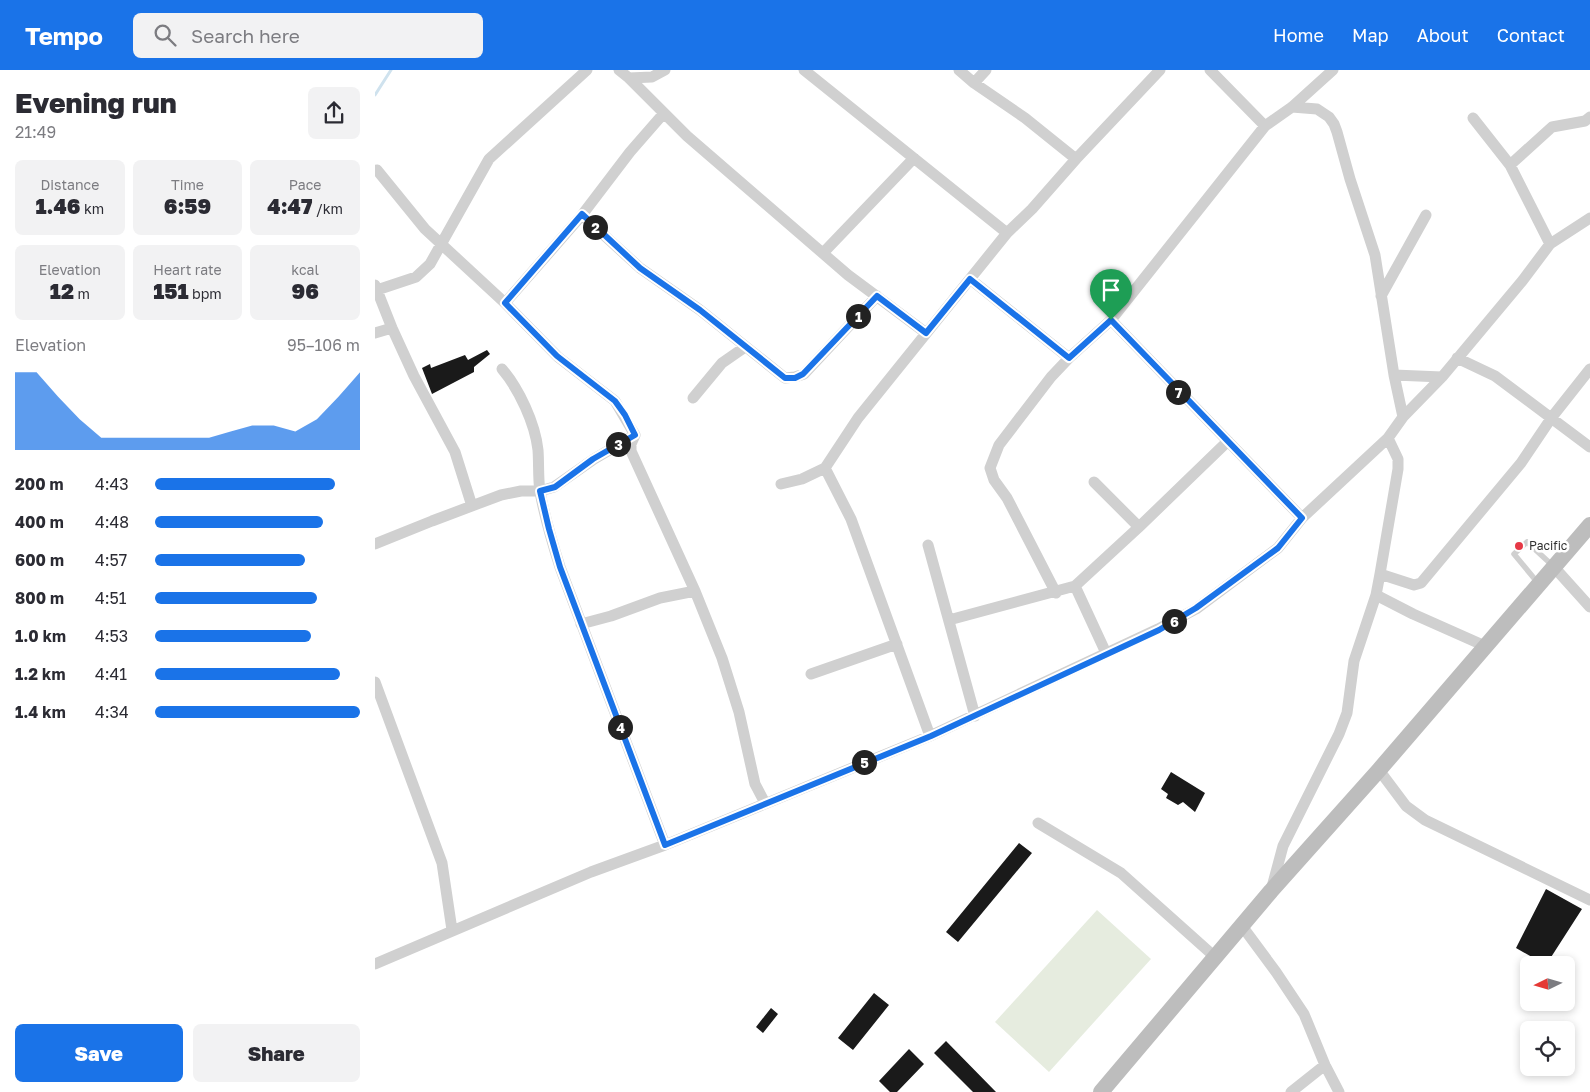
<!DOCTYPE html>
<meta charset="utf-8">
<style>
body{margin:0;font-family:"Golos Text",sans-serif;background:#f2f2f3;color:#2b2b33;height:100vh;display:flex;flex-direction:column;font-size:19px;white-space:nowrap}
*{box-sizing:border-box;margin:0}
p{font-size:16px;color:#7c7c81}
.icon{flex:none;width:28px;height:28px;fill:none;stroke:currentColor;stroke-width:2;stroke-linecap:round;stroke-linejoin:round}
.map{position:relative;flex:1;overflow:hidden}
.drawer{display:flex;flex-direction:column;background:#fff;width:375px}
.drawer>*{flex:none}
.needle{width:32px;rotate:265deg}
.controls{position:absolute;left:1145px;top:886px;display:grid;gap:10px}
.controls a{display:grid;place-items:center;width:55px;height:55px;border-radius:8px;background:#fff;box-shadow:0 2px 8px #0003;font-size:25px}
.pin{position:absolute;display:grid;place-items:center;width:42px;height:42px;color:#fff;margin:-51px -21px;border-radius:50% 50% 50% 0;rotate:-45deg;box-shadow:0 0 5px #0007}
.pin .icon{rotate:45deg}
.km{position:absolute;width:25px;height:25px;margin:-12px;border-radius:50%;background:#222;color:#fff;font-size:14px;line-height:25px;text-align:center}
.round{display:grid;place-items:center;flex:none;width:52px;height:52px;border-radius:8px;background:#f2f2f3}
.summary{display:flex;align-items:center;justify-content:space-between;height:85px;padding:0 15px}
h1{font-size:28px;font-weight:800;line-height:38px}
.figures{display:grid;grid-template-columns:repeat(3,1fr);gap:8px;height:85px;padding:5px 15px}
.figures div{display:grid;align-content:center;border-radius:8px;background:#f2f2f3;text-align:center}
.figures b{font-size:21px;font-weight:800}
.figures small{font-size:14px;font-weight:400}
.figures p{font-size:14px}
.chart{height:140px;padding:10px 15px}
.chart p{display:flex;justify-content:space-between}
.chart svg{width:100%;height:90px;margin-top:5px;fill:#1a73e8;opacity:.7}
.button{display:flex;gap:10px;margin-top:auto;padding:10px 15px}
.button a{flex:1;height:58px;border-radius:8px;background:#1a73e8;color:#fff;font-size:20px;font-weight:800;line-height:58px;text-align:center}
.button a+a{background:#f2f2f3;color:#2b2b33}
ul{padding:0 15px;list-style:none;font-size:16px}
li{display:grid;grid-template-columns:80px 60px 1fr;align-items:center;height:38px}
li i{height:12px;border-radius:6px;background:#1a73e8}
header{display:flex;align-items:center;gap:30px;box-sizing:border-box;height:70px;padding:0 25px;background:#1a73e8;color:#fff}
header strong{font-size:24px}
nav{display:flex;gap:28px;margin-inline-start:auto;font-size:18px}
.search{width:350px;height:45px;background:#f2f2f3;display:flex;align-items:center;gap:12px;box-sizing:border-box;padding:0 18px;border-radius:8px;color:#7c7c81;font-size:19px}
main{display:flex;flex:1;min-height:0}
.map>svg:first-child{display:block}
.green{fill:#e6ecdf}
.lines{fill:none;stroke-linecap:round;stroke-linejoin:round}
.stream{stroke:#cfe2ee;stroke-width:3}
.building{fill:#1a1a1a}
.lane{stroke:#d0d0d0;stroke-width:5.5}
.street{stroke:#d0d0d0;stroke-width:11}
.secondary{stroke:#bdbdbd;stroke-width:16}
.route-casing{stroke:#fff;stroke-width:10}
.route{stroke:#1a73e8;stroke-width:6}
.poi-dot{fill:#e63946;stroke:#fff;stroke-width:2}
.labels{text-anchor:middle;stroke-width:5;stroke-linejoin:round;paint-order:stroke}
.poi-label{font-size:12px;fill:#333;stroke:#fff;text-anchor:start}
</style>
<header>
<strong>Tempo</strong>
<div class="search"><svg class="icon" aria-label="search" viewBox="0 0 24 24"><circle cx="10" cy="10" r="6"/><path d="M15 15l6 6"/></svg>Search here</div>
<nav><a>Home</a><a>Map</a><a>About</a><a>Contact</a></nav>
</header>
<main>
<section class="drawer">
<div class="summary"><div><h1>Evening run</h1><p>21:49</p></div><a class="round"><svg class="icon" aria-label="share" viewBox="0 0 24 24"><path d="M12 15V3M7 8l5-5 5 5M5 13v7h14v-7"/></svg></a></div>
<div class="figures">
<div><p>Distance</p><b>1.46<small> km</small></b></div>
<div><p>Time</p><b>6:59</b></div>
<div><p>Pace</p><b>4:47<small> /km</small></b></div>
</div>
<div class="figures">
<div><p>Elevation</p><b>12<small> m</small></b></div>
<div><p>Heart rate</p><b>151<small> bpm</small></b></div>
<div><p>kcal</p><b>96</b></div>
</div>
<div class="chart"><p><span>Elevation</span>95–106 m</p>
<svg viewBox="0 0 160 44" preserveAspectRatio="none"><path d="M0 44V6L10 6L20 18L30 29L40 38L50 38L60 38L70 38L80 38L90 38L100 35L110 32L120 32L130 35L140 29L150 18L160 6V44z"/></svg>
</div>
<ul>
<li><b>200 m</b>4:43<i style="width:88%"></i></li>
<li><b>400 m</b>4:48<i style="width:82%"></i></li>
<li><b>600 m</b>4:57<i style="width:73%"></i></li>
<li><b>800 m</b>4:51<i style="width:79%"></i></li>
<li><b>1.0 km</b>4:53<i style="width:76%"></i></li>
<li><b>1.2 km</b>4:41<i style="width:90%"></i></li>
<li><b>1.4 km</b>4:34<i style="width:100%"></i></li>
</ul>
<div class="button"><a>Save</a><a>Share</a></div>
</section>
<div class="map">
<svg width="1215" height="1022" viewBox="0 0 1215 1022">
<rect width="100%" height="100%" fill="#fff"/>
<path class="green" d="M 722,840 L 776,889 L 674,1002 L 620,952 Z"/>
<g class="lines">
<path class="stream" d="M 0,25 L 16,0"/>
</g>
<path class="building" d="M 112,280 L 115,284 L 99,297 L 99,302 L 57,324 L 47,298 L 55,294 L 56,298 L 90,285 L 93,290 Z
M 796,702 L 830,723 L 820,742 L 808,732 L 803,735 L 791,728 L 793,724 L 786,719 Z
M 644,773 L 657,783 L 583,872 L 571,862 Z
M 1171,819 L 1207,839 L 1171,895 L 1141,878 Z
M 499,923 L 514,935 L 478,980 L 463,968 Z
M 396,938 L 403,944 L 388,963 L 381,957 Z
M 571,971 L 621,1022 L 598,1022 L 559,983 Z
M 534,979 L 549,994 L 522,1022 L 515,1022 L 504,1011 Z"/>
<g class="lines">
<path class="lane" d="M 1163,513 L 1139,484 L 1152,472 L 1177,495"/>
<path class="street" d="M 244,0 L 254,8 L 312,66 L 473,205 L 551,263
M 429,0 L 632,163
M 584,0 L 599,13 L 650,48 L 701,89
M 835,0 L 890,56
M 254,8 L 277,7 L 290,0
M 599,13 L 611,0
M 917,37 L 942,39 L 954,47 L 959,54 L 962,62 L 975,109 L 1000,185 L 1019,305 L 1028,347
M 289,43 L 255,82 L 207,145 L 265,198 L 325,240 L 410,308 L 420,307 L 429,304 L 502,226
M 1098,48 L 1135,95 L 1175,174
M 1135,95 L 1177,57 L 1210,51 L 1215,47
M 2,100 L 50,159 L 130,233 L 183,287 L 240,331 L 260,365 L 256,374 L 256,381 L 320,521 L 347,588 L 364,642 L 380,714 L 390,733
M 448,183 L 539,88
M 595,209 L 694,288
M 0,215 L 17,258 L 39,306 L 80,382 L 97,436
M 2,220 L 41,207 L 55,194 L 114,89 L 212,0
M 1006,226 L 1051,145
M 130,233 L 207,145
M 736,250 L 927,448
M 0,263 L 17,258
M 1082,288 L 1120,306 L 1215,377
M 127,299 C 144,319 160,353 163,380 C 164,394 163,408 165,422 C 170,448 177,472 185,497 L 290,775
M 1019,305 L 1067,307
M 318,328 L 347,293 L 370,277
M 450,398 L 476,449 L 555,666
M 719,412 L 764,457
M 406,414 L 427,409 L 450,398 L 483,348 L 632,163 L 657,139 L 701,89 L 785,0
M 0,474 L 57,451 L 126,425 L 146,421 L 165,421 L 179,417 L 219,389 L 260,365
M 553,475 L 600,646
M 1179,497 L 1215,537
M 1005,504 L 1039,515 L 1046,513 L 1146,393 L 1177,347 L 1215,299
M 700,516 L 731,583
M 681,523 L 632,428 L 619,410 L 615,398 L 624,375 L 676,307 L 694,288 L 736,250 L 890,56 L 917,37 L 958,0
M 1001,525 L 1038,544 L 1110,576
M 574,550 L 700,516 L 764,457 L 853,371
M 206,554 L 236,546 L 285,528 L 320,521
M 436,604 L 522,574
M 0,612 L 67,793 L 77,860
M 1004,700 L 1031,736 L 1050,750 L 1215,830
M 663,753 L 746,803 L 840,887
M 897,817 L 908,776 L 964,664 L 972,643 L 979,591 L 1001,525 L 1005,504 L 1023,399 L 1023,389 L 1013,368
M 867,856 L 901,902 L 929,944 L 950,995 L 964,1022
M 0,894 L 216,802 L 290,775 L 555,666 L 783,559 L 821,539 L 903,478 L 927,448 L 1013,368 L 1028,347 L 1067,307 L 1148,210 L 1175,174 L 1215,148
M 916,1022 L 950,995"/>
<path class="secondary" d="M 726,1022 L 896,821 L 1004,700 L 1215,455"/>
</g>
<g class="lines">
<defs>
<path id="route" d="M 207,144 L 265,198 L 325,240 L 410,308 L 420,308 L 428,304 L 502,226 L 551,263 L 595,209 L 694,288 L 736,250 L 927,448 L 903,478 L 821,538 L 784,560 L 556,666 L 290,775 L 185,497 L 174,459 L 165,421 L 180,417 L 218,389 L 260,365 L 250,345 L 240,331 L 182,286 L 130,233 Z"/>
</defs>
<use href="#route" class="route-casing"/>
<use href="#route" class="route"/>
</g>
<circle class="poi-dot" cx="1144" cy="476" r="5"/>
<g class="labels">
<g class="poi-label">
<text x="1154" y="480">Pacific</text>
</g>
</g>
</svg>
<div class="controls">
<a><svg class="needle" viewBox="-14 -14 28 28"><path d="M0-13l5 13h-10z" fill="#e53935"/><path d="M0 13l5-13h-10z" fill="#7c7c81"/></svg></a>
<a><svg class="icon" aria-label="locate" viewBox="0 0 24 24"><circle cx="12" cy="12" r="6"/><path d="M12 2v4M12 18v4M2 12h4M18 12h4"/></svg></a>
</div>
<div class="pin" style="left:736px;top:250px;background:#1e9e55"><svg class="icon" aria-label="arrive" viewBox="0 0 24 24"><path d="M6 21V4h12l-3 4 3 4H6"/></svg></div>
<b class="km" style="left:483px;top:246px">1</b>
<b class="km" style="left:220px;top:157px">2</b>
<b class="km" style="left:243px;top:374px">3</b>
<b class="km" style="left:245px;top:657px">4</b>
<b class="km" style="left:489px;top:692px">5</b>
<b class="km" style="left:799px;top:551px">6</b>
<b class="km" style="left:803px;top:322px">7</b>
</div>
</main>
